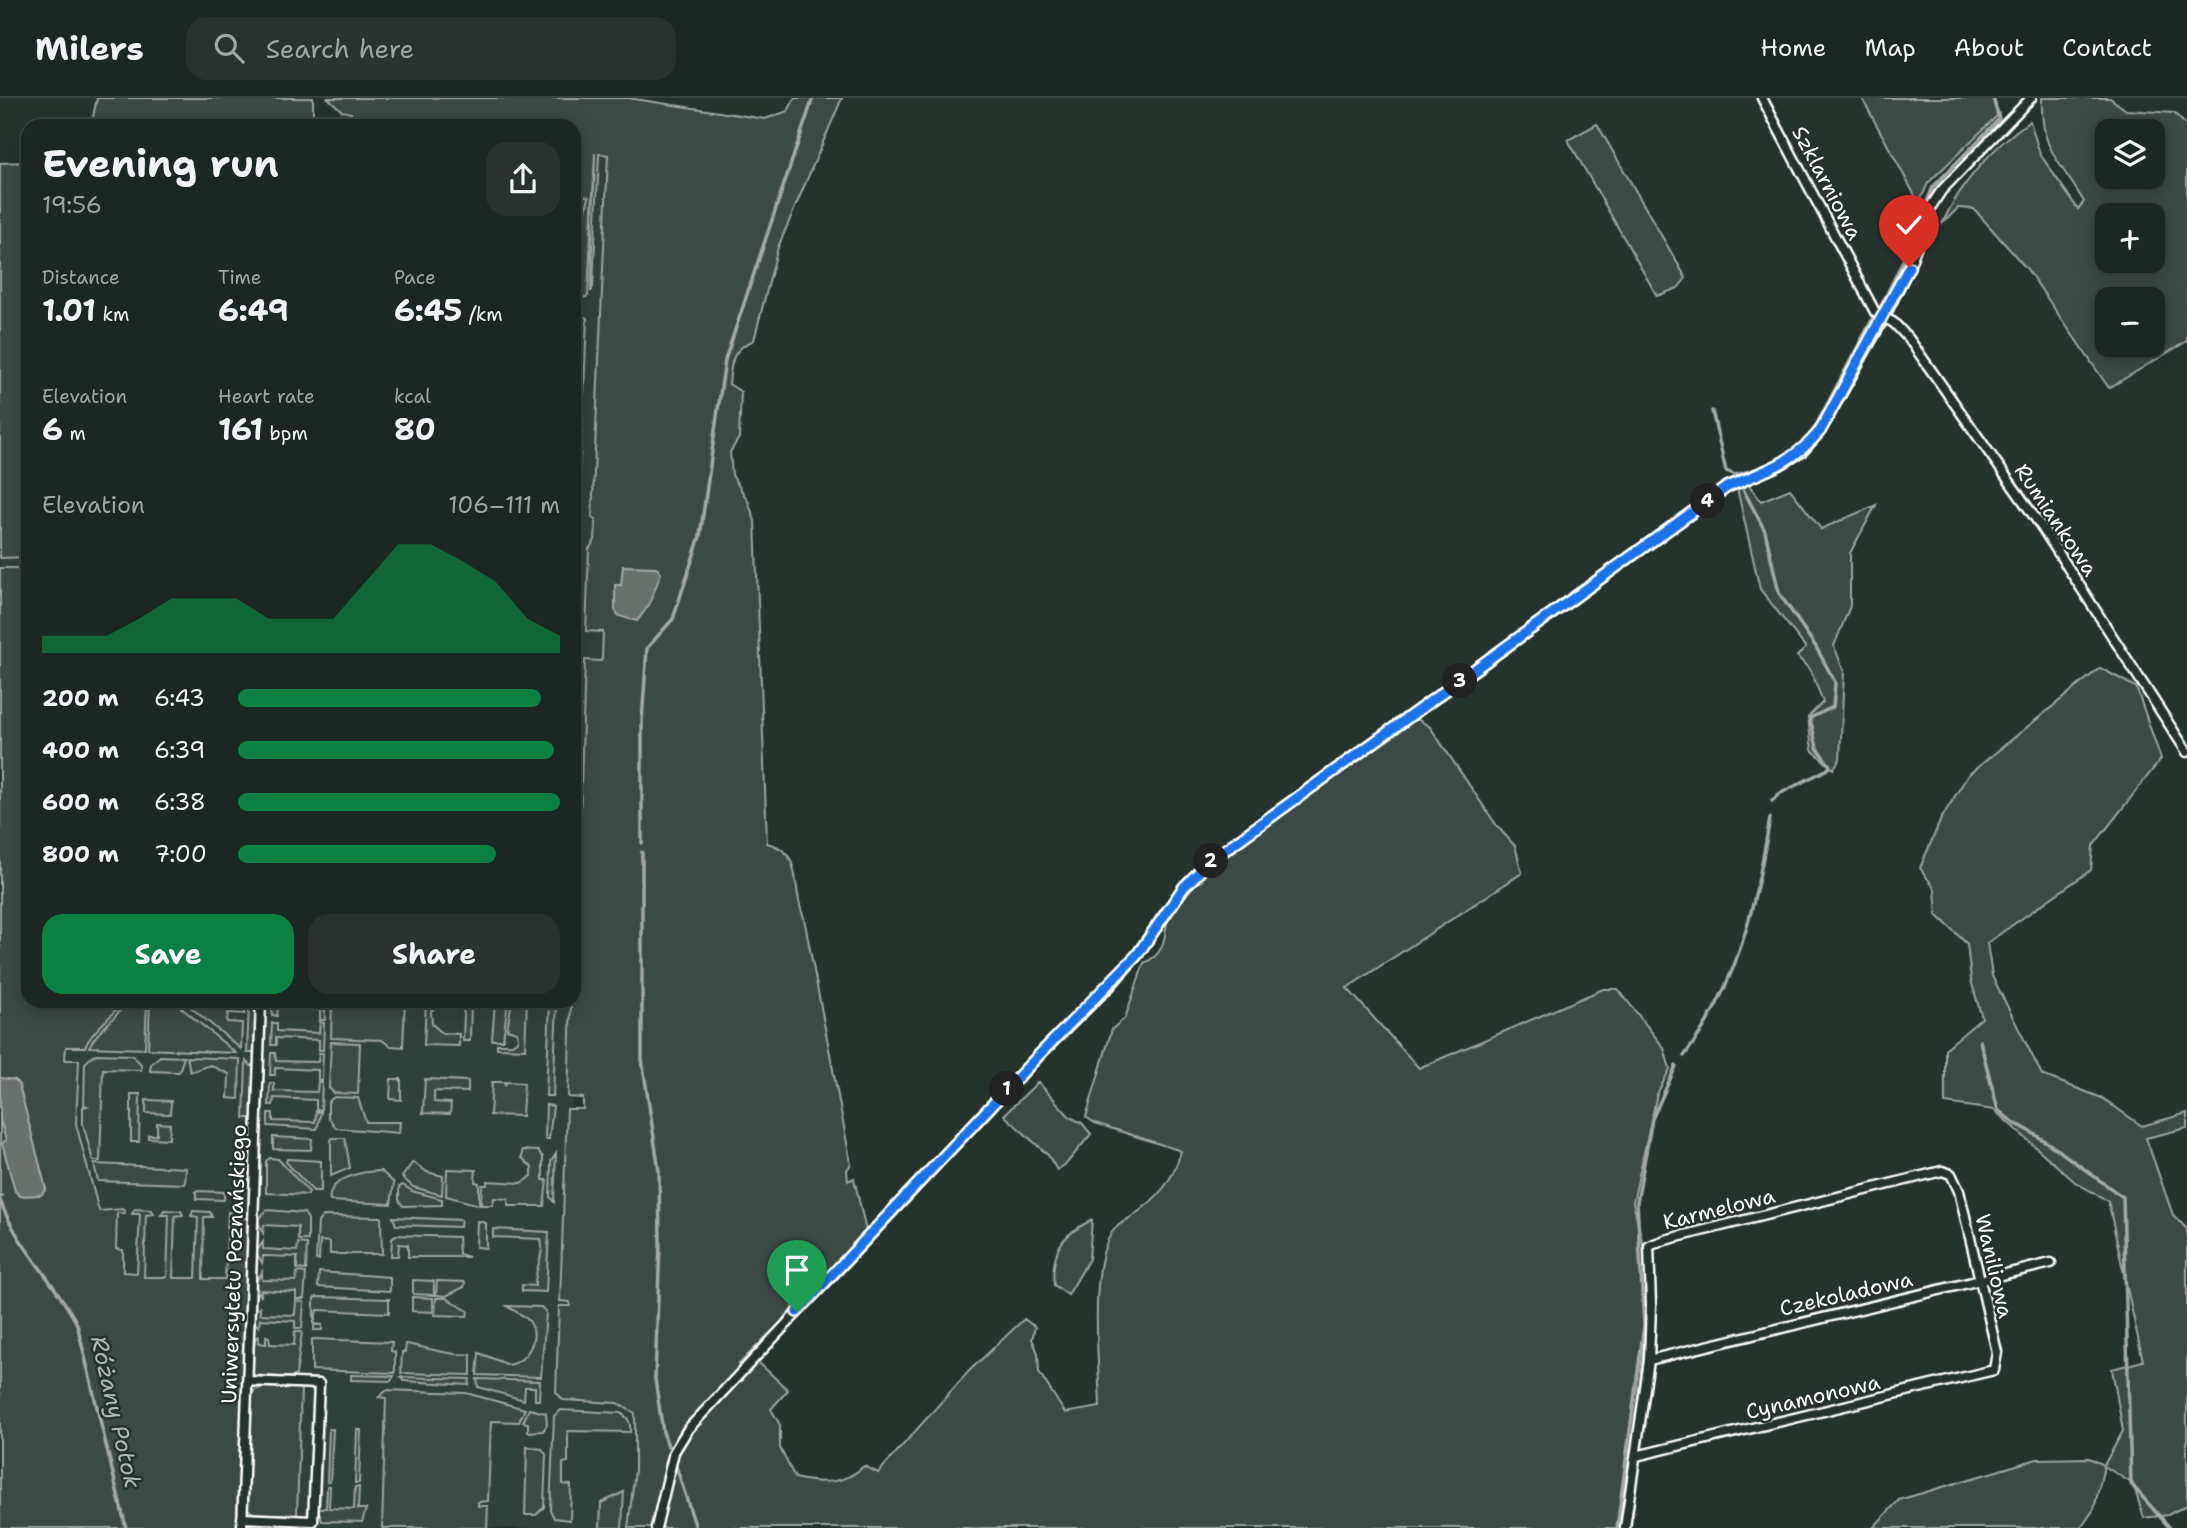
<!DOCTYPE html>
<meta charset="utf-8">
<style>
body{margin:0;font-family:"Shantell Sans",sans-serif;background:#29322f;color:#f1f3f6;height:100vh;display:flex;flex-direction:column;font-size:26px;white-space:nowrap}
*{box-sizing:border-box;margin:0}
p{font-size:23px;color:#a0a5a5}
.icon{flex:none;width:38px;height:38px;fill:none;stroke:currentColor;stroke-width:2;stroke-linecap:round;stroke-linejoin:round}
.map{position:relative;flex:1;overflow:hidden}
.details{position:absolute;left:21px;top:21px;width:560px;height:889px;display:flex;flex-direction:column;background:#1c2622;border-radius:21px;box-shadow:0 4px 18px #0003,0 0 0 2px #3a4340}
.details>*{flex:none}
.controls{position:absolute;left:2095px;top:21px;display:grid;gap:14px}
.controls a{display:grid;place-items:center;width:70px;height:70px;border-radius:14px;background:#1c2622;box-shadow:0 4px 18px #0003,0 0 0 2px #3a4340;font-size:35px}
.pin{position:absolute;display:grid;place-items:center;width:60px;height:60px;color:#fff;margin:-72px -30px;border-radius:50% 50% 50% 0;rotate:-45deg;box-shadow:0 0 7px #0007}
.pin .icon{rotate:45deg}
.km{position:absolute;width:35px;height:35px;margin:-18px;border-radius:50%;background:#222;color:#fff;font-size:19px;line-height:35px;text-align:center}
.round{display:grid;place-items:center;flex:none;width:74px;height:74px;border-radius:21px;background:#29322f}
.overview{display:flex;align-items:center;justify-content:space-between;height:119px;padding:0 21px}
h1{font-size:38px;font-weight:700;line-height:52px}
.stats{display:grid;grid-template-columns:repeat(3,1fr);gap:10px;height:119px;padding:7px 21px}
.stats div{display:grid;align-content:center}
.stats b{font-size:30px;font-weight:700}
.stats small{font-size:19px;font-weight:400}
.stats p{font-size:19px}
.chart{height:196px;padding:14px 21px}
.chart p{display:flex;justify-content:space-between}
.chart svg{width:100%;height:126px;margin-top:7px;fill:#0b8043;opacity:.7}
.button{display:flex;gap:14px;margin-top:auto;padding:14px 21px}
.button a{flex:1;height:80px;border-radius:21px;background:#0b8043;color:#fff;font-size:28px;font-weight:700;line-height:80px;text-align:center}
.button a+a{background:#29322f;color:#f1f3f6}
ul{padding:0 21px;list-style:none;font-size:23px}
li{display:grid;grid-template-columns:112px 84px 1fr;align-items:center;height:52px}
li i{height:18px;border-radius:9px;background:#0b8043}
header{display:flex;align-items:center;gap:42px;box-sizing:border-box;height:98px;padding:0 35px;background:#1c2622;border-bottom:2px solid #3a4340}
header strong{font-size:33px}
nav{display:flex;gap:38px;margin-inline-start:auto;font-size:24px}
.search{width:490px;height:63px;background:#29322f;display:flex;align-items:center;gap:18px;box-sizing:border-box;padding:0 24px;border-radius:21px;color:#a0a5a5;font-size:26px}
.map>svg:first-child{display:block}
.built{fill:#333f3a}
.green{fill:#3e4944;stroke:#9ea4a2;stroke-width:2;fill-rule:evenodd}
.water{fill:#67706c;stroke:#a4a9a7;stroke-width:2}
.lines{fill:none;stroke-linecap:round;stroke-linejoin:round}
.stream{stroke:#a4a9a7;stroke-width:3.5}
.minor-casing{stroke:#fff;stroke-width:13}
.minor{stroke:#26332d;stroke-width:8}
.route-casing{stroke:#fff;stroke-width:14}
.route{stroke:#1a73e8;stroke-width:9}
.labels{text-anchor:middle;stroke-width:5;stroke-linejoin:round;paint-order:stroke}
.street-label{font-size:21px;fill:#fff;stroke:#26332d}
.water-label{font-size:23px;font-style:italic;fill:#b3b8b6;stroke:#26332d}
</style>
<header>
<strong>Milers</strong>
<div class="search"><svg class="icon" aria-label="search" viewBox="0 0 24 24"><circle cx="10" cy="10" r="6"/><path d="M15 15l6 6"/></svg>Search here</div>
<nav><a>Home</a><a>Map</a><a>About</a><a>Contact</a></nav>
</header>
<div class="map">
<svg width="2187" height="1430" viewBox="0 0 2187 1430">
<rect width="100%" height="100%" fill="#26332d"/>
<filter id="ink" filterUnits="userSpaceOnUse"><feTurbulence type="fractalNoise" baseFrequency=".0143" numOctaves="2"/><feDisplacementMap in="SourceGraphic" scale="14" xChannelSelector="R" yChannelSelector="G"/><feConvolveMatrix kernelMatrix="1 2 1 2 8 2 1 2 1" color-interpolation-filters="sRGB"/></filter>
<g filter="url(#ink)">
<path class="built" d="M 574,45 L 710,70 L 581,793 L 560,1294 L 639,1299 L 648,1430 L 175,1430 L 0,1061 L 0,450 L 28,447 L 28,903 L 574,903 Z"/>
<path class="green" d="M 97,0 L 313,0 L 313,28 L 91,28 Z
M 328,0 L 628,0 L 765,21 L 788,13 L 795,0 L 842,0 L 778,149 L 754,242 C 732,251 731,263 729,286 L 741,294 L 739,340 L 730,354 L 732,377 L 748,403 L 755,423 L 767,745 C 805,754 790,788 804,820 L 851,1066 L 847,1072 L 848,1083 L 854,1080 L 866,1133 L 808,1197 L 739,1266 L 743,1276 L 757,1263 L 788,1292 L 771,1311 L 780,1327 L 780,1350 L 795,1380 C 821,1386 844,1387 864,1368 L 878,1375 L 968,1274 L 1024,1221 L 1035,1229 L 1032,1241 L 1038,1255 L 1039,1274 L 1065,1315 L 1100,1309 C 1099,1266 1088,1166 1113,1133 C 1118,1126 1127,1122 1134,1117 C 1159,1099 1173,1083 1181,1053 L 1095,1025 L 1086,1019 L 1112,931 L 1125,920 L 1144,865 C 1176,852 1158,820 1177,798 C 1183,791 1195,787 1202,783 L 1208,765 L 1233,741 L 1293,704 L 1406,622 L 1419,622 L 1430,629 L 1497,728 L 1515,748 L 1522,775 L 1347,890 L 1419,970 L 1603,891 L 1618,891 L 1664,950 L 1670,971 L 1657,996 L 1633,1104 L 1646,1160 L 1645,1232 L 1636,1324 L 1617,1430 L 628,1430 L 635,1372 L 635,1315 L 617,1305 L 563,1302 L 556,1294 L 559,1208 L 570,1208 L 570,1204 L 560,1203 L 567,1011 L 583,1011 L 583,1000 L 568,999 L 571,903 L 574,903 L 585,562 L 601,563 L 602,560 L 603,534 L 586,533 L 589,451 L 595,442 L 596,421 L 592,420 L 608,57 L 599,56 L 593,189 L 591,194 L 595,55 L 588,198 L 575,203 L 574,159 L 589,99 L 574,95 L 574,28 L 424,28 L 414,25 L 408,28 L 406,23 L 405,28 L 348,28 L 351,15 L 342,13 Z
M 1862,0 L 1993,0 L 1999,16 L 1928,85 L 1919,105 Z
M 2042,0 L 2110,0 L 2126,12 L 2174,15 L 2187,28 L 2187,243 L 2109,290 L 2027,171 L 1974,111 L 1958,110 L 1942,126 C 1960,86 1993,48 2030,23 L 2040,56 L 2078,111 L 2084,104 C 2060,62 2040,53 2042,0 ZM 2152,33 L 2152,79 L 2107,79 L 2107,33 ZM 2107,117 L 2152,117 L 2152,163 L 2107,163 ZM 2152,201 L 2152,247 L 2107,247 L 2107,201 Z
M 1597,26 L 1686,180 L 1678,190 L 1657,198 L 1568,42 Z
M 28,64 L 28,459 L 0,460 L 0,65 Z
M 575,214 L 587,220 L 584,295 L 574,300 Z
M 574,311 L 583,317 L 576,419 L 574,419 Z
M 1749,387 L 1761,403 L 1790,391 L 1821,431 L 1876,407 L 1850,455 L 1850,508 L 1834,548 L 1844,573 L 1840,661 L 1833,671 L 1812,652 L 1808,619 L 1823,604 L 1811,573 L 1797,558 L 1806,550 L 1760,491 L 1737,390 Z
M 0,470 L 28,470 L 28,903 L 122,903 C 112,921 94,929 85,949 L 66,949 L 65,962 L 79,962 L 76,1026 L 99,1113 L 123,1111 L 125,1115 L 117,1115 L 116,1151 L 123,1152 L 123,1174 L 137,1175 L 140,1116 L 132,1116 L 135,1111 L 152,1112 L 154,1116 L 146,1117 L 144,1179 L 167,1179 L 169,1117 L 161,1117 L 164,1112 L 181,1113 L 183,1117 L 175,1118 L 173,1180 L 196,1180 L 198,1119 L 191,1118 L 193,1113 L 210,1114 L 212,1119 L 204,1119 L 203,1181 L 225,1181 L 228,1114 L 239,1116 L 248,1122 L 237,1430 L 0,1430 Z
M 2100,570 L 2136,589 L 2161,661 L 2093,748 L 2091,772 L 1987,845 L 1992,878 L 2042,977 L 2102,1000 L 2142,1028 L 2187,1015 L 2187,1030 L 2146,1040 L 2173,1117 L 2187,1131 L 2187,1407 L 2168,1417 L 2144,1420 L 2133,1386 L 2104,1368 L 2094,1411 L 2081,1430 L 1873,1430 L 1899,1402 L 2037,1361 L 2089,1360 L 2104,1367 L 2123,1333 L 2112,1271 L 2143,1263 L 2108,1103 L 2075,1084 L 1994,1012 L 1945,1005 L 1945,951 L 1982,920 L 1971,882 L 1967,846 L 1937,817 L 1935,791 L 1920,770 L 1941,721 L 1968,677 Z
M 126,903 L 147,903 L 145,951 L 89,949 C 98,930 117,922 126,903 Z
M 150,903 L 173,903 L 236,955 L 148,951 Z
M 183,903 L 245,903 L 245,916 L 228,915 L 227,924 L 242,925 L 241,951 Z
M 249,903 L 257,903 L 255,955 L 247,955 Z
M 273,903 L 325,903 L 325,922 L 320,922 L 320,912 L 278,910 L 277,918 L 272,917 Z
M 332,903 L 405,903 L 403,949 L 390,948 L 382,942 L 331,940 Z
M 426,903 L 442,903 L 431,913 L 432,926 L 442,935 L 459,936 L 459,948 L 424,947 Z
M 460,903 L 471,903 L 470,943 L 463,943 L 464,916 Z
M 495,903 L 508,903 L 503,942 L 492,942 Z
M 512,903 L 527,903 L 525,951 L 497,950 L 497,946 L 512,946 L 518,942 L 517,934 L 507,931 Z
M 550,903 L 557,903 L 553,998 L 546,998 Z
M 320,924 L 324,925 L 323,952 L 319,952 L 319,942 L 276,940 L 276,947 L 271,947 L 272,925 L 277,925 L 277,933 L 319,935 Z
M 331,944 L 360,945 L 358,996 L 334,995 L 329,990 Z
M 271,955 L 275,955 L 276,963 L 318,964 L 319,955 L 323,955 L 322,982 L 318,982 L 318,972 L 275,970 L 275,977 L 270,977 Z
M 95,956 L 132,957 L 141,966 L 141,972 L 103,971 L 100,1063 L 93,1063 L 83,1026 L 83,1009 L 87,1008 L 84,1007 L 85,965 Z
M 160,958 L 184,959 L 179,974 L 150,973 L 151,966 Z
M 187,959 L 240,961 L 239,1001 L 228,1000 L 229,976 L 210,967 L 190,974 Z
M 246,963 L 254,970 L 252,1020 L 244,1020 Z
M 391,981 L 401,981 L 401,1002 L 390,1001 Z
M 425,981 L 468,983 L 468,994 L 434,993 L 434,1004 L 451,1005 L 450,1016 L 423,1015 Z
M 318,984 L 322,984 L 321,1012 L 316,1012 L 316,1002 L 274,1000 L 273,1007 L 269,1007 L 270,985 L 274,985 L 274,993 L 317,994 Z
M 492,984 L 504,984 L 505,988 L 506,984 L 524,985 L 522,1018 L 490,1017 Z
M 1038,984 L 1070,1019 L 1082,1025 L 1091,1036 L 1067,1065 L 1057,1072 L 1048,1057 L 1004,1017 Z
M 131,996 L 140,996 L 139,1044 L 131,1044 Z
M 334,999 L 358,1000 L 366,1024 L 400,1024 L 399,1035 L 336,1030 L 328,1019 L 328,1004 Z
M 146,1002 L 171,1003 L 170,1016 L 146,1015 Z
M 546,1007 L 553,1008 L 549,1041 L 545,1041 Z
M 316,1014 L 321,1014 L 317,1031 L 268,1028 L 268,1015 L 273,1015 L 273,1023 L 315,1024 Z
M 157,1025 L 170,1026 L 169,1041 L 148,1040 L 148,1037 L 157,1037 Z
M 273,1039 L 312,1041 L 311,1052 L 273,1051 Z
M 333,1040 L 345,1040 L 350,1070 L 331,1078 L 331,1042 Z
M 522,1052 L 538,1053 L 543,1059 L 543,1082 L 547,1082 L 544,1108 L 508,1108 L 508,1101 L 494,1100 L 493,1107 L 481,1107 L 482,1087 L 487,1087 L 487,1083 L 521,1085 L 532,1078 L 532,1069 L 522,1060 Z
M 556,1055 L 554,1104 L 550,1099 L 551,1063 Z
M 270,1060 L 278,1061 L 309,1094 L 308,1097 L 266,1095 L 266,1063 Z
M 287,1061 L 321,1063 L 321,1093 L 313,1093 L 286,1064 Z
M 413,1064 L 427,1074 L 443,1078 L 442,1097 L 413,1089 L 402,1079 Z
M 94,1066 L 186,1070 L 185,1086 L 98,1083 Z
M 447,1071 L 476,1072 L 475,1084 L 479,1085 L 479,1107 L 446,1098 Z
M 381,1073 L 394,1085 L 391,1106 L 330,1103 C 326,1080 364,1073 381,1073 Z
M 403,1087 L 412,1093 L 442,1101 L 442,1107 L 403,1108 L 399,1102 L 399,1089 Z
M 196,1093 L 224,1094 L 224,1102 L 196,1101 Z
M 267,1112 L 304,1115 L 308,1121 L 308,1142 L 298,1142 L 298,1129 L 264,1127 L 263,1135 L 257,1122 Z
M 323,1118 L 381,1119 L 382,1156 L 330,1156 L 330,1144 L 320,1143 L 319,1162 L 316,1162 L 318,1124 Z
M 393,1119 L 461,1122 L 460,1129 L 396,1127 Z
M 1092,1122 L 1089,1161 L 1068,1197 L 1054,1187 C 1051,1152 1061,1137 1092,1122 Z
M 477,1123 L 486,1125 L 486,1150 L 476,1149 Z
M 493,1131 L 549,1134 L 546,1194 L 522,1193 L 522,1187 L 535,1188 C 534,1171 545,1157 541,1141 L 493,1139 Z
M 396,1137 L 458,1139 L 459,1156 L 469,1159 L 408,1159 L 408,1147 L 399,1146 L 398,1158 L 391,1158 L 392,1141 Z
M 263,1144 L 263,1151 L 297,1153 L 298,1145 L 307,1146 L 306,1172 L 297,1171 L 297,1159 L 263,1158 L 262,1165 L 256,1154 Z
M 262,1174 L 262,1182 L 296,1183 L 297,1174 L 306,1175 L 304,1201 L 296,1201 L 296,1194 L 261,1192 L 261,1199 L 255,1186 Z
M 319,1174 L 390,1179 L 390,1193 L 318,1189 Z
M 413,1182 L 434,1183 L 434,1197 L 413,1196 Z
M 437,1183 L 465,1184 L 464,1189 L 446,1198 L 436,1197 Z
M 317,1199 L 389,1201 L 389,1215 L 317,1212 L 314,1226 L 322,1227 L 322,1232 L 314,1232 L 314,1200 Z
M 412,1199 L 433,1200 L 433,1214 L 412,1213 Z
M 436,1200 L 446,1200 L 468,1213 L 467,1218 L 435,1217 Z
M 296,1203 L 304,1204 L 302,1230 L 295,1230 L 295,1223 L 260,1221 L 259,1229 L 255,1225 L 254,1214 L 260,1209 L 260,1216 L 295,1217 Z
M 507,1208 L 541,1209 L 546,1214 L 541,1279 L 477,1277 L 479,1255 L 509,1267 C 527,1263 541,1240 529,1223 C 523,1216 512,1212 507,1208 Z
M 295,1233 L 302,1234 L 296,1277 L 288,1280 L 254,1277 L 251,1270 L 255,1241 L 259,1238 L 259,1245 L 266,1246 L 266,1238 L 269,1239 L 270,1246 L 294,1247 Z
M 312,1241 L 392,1244 L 391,1253 L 395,1254 L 395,1275 L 312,1272 Z
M 406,1246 C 425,1249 455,1259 471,1256 L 471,1277 L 401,1275 L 402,1254 L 405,1254 Z
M 351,1277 L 394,1278 L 391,1283 L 351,1282 Z
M 401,1279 L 470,1281 L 469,1287 L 404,1283 Z
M 477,1281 L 540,1283 L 539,1302 L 535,1302 L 535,1289 L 525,1289 L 524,1302 L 478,1289 Z
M 264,1289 L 301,1290 L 297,1417 L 254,1416 L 247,1410 L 250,1300 L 255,1292 Z
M 387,1292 L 466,1295 L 525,1311 L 519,1324 L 491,1323 L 488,1403 L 478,1404 L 478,1408 L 488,1408 L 487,1430 L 382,1430 L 386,1300 L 379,1299 Z
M 529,1311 L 546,1315 L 547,1327 L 543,1333 L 528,1334 L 528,1325 L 523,1324 Z
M 561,1312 L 620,1315 C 629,1319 631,1325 630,1334 L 568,1333 L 568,1364 L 563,1365 L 563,1386 L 571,1387 L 570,1422 L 554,1420 L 550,1412 L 554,1318 Z
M 329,1331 L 333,1331 L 330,1384 L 327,1384 Z
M 357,1332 L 361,1332 L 359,1385 L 355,1385 Z
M 527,1349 L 542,1351 L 546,1356 L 544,1409 L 536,1417 L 525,1417 Z
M 327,1388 L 330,1388 L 329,1410 L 354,1411 L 355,1389 L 359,1389 L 358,1411 L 366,1411 L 362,1424 L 322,1423 L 318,1410 L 326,1410 Z
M 624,1394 L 622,1430 L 600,1430 L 601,1405 Z
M 255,1425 L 296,1426 L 290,1430 L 247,1430 Z"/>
<path class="water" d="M 623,468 L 656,469 L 661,475 L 649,507 L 637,523 L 619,518 L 615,512 L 615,487 L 621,487 Z
M 0,980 L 15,982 L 19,987 L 46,1091 L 41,1097 L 20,1098 L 15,1093 L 2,1045 L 6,1042 L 0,1021 Z"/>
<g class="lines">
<path class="stream" d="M 1880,210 L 1901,167 L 1933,89 L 1999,21 L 1993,0
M 1712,313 L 1726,373 L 1736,377 L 1770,367
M 1789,357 L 1802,348 L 1813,333 L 1873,220
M 1742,389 L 1765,433 L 1779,495 L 1816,549 L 1835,584 L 1833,609 L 1810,620 L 1817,650 L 1830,668 L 1828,671 L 1779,696 L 1772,703
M 642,745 L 642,624 L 647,550 L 673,521 L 700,438 L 725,262 L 813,0
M 642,754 L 642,961 L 659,1073 L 660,1144 L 655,1281 L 663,1334 L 668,1348
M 1980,943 L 1998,1012 L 2015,1026 C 2026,1026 2106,1088 2123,1099 L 2131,1386 L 2170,1430
M 1684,958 C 1738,888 1756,806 1770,720
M 0,1099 L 2,1098
M 0,1102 C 17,1149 55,1183 77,1226 L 126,1430
M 676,1368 L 696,1430
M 1617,1430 L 1644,1228 L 1637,1104 L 1652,1021 L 1676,968"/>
<defs>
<path id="minor" d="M 1762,0 L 1875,214 L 1894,225 L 1909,241 L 2043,431 L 2187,654
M 1649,1262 L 2051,1165
M 242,1420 L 313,1423 L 319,1286 L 247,1283
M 242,1430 L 261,903
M 656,1430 L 674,1354 L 688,1331 L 1039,957 L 1111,887 L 1137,857 L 1184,789 L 1211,762 L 1727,389 L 1780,367 L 1802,354 L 1820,333 L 1884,220 L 1909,169 L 1932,107 L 1941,93 L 2031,0
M 1625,1430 L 1649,1262 L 1651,1207 L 1649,1148 L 1665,1142 L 1942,1073 L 1951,1076 L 1959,1093 L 1997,1254 L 1994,1272 L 1636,1358"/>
</defs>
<use href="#minor" class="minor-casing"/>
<use href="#minor" class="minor"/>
</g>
</g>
<g class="lines" filter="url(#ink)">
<defs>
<path id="route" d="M 797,1214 L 1039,957 L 1137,857 L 1184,789 L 1211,762 L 1727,389 C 1765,373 1793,365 1820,333 L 1909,169"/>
</defs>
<use href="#route" class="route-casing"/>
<use href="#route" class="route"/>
</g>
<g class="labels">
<g class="street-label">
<text transform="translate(1827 85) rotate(62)" y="7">Szklarniowa</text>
<text transform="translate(2056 422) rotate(56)" y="7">Rumiankowa</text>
<text transform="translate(1719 1111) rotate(-14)" y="7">Karmelowa</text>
<text transform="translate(234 1166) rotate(-88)" y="7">Uniwersytetu Poznańskiego</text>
<text transform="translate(1994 1168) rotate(77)" y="7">Waniliowa</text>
<text transform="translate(1846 1196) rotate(-13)" y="7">Czekoladowa</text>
<text transform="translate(1813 1299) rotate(-13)" y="7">Cynamonowa</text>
</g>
<g class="water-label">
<text transform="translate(116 1314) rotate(77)" y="8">Różany Potok</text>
</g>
</g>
</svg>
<div class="controls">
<a><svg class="icon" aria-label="layers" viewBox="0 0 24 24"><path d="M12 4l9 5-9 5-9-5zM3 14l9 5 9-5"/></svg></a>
<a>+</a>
<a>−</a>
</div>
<div class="pin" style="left:797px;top:1214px;background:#1e9e55"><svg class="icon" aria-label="arrive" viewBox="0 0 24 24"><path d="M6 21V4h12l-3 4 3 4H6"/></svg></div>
<div class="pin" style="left:1909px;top:169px;background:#d93025"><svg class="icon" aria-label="check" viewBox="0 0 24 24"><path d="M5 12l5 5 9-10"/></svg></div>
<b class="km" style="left:1007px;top:991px">1</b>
<b class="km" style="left:1211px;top:763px">2</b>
<b class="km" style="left:1460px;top:583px">3</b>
<b class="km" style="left:1708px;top:403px">4</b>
<section class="details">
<div class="overview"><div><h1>Evening run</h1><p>19:56</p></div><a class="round"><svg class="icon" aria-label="share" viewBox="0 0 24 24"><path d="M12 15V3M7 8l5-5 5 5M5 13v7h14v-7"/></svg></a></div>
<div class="stats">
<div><p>Distance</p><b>1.01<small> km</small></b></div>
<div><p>Time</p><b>6:49</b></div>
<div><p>Pace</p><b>6:45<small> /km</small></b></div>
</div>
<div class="stats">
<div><p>Elevation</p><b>6<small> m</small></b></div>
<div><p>Heart rate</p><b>161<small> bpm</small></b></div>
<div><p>kcal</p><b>80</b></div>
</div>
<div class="chart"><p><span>Elevation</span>106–111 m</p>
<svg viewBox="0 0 160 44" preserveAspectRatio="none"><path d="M0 44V38L10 38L20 38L30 32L40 25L50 25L60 25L70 32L80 32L90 32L100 19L110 6L120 6L130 12L140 19L150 32L160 38V44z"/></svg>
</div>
<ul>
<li><b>200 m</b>6:43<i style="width:94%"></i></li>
<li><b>400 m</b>6:39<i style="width:98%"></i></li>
<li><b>600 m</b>6:38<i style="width:100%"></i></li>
<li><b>800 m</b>7:00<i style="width:80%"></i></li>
</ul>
<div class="button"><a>Save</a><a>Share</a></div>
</section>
</div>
